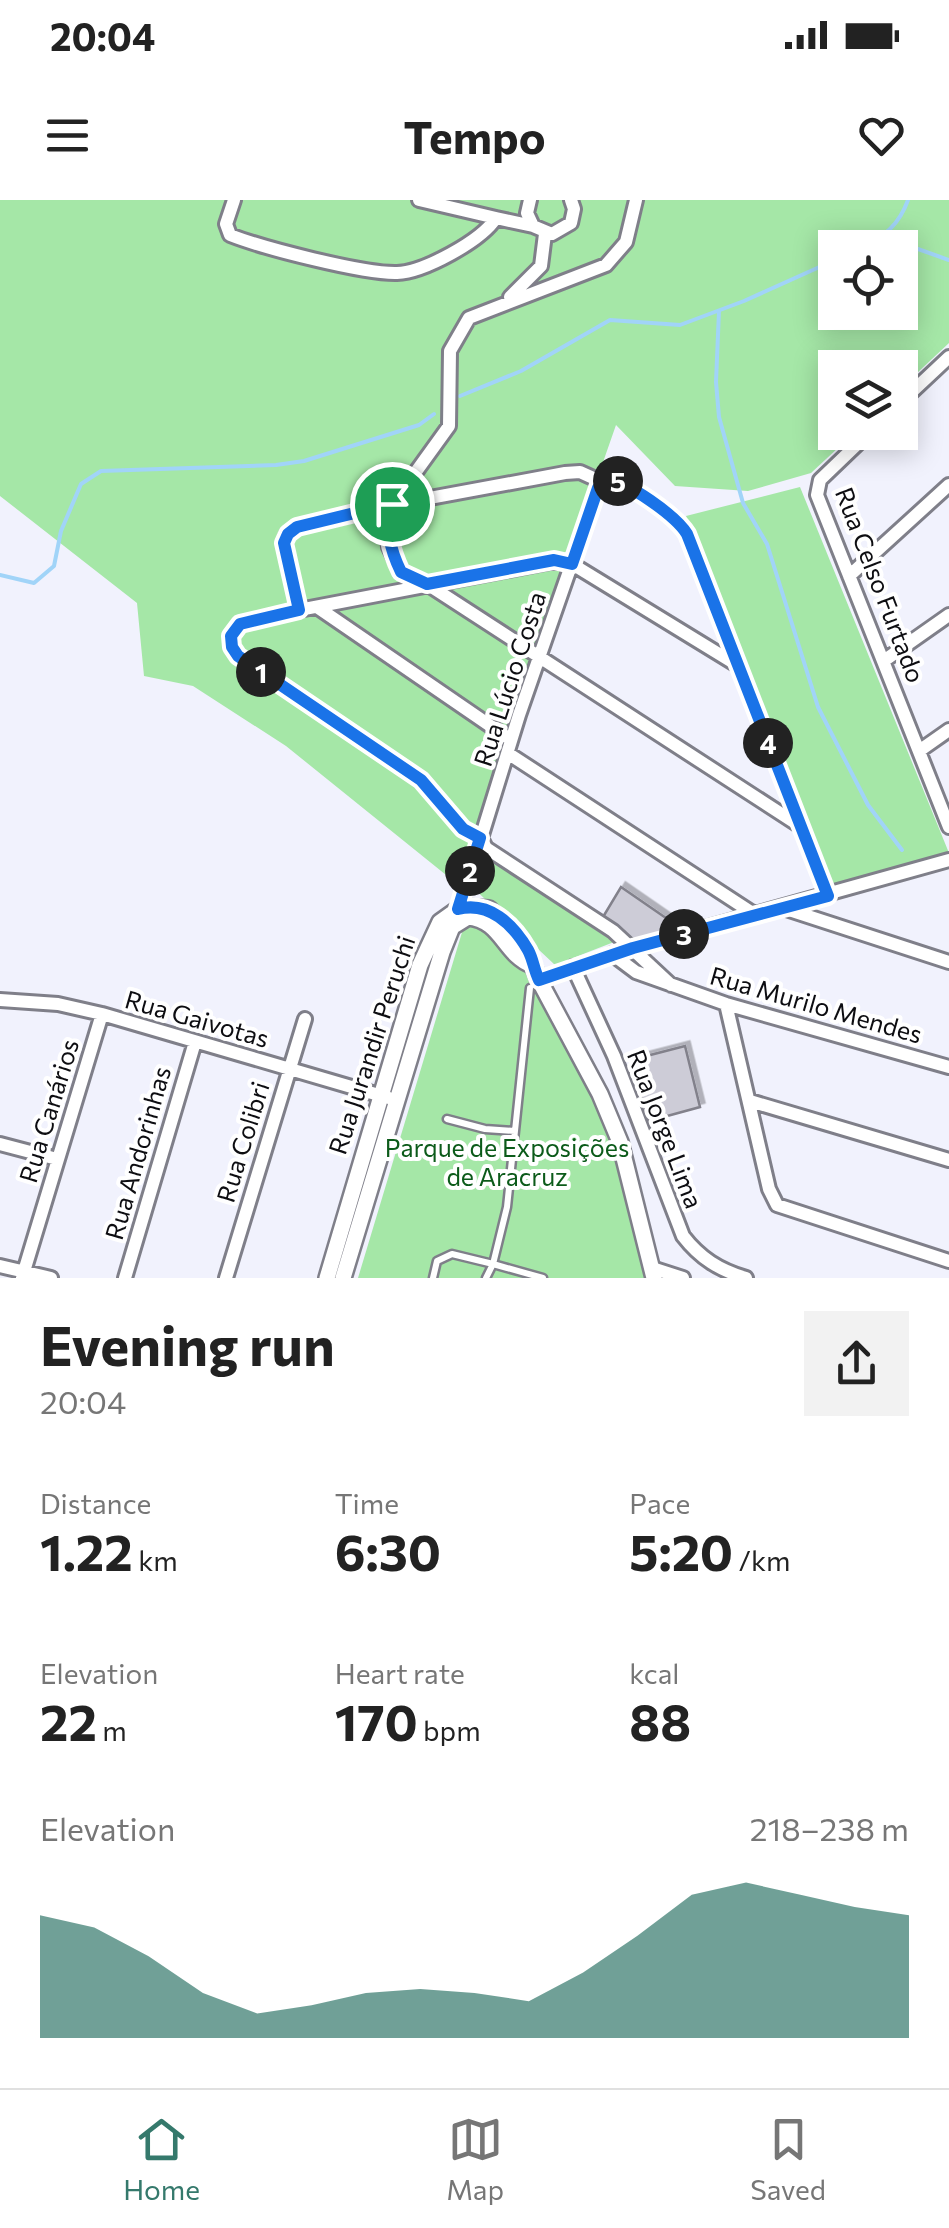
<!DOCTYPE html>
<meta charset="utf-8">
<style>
body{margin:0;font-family:Commissioner,sans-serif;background:#f2f2f2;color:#222;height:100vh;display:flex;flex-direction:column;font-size:38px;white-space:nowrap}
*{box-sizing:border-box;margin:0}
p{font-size:32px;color:#767676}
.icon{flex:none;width:55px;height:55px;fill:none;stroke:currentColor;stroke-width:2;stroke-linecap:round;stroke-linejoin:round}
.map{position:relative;height:1078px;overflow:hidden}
.drawer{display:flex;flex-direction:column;background:#fff;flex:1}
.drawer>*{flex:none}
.fabs{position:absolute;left:818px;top:30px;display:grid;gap:20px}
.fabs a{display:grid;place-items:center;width:100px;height:100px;border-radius:0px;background:#fff;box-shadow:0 5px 25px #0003;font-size:50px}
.pin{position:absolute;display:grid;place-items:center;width:85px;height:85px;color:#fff;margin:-42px;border:5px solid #fff;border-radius:50%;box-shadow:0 2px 10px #0007}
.km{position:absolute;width:50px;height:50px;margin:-25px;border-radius:50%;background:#222;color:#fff;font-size:28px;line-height:50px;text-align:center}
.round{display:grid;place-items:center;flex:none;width:105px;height:105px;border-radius:0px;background:#f2f2f2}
.overview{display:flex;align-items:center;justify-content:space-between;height:170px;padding:0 40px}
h1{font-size:55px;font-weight:700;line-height:75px}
.figures{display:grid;grid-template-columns:repeat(3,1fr);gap:15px;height:170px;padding:10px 40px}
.figures div{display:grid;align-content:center}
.figures b{font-size:50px;font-weight:700}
.figures small{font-size:28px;font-weight:400}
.figures p{font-size:28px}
.chart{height:280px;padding:20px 40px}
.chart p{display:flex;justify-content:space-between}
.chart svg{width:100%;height:180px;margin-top:10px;fill:#35796c;opacity:.7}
.status{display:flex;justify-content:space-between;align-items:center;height:70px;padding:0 50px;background:#fff;direction:ltr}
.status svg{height:28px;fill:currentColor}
header{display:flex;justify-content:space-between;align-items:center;height:130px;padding:0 40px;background:#fff;font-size:45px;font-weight:700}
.dock{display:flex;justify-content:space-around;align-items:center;height:140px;border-top:2px solid #e0e0e0;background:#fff;font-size:28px;color:#767676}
.dock a{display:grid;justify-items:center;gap:5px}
.dock .active{color:#35796c}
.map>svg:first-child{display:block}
.green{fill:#a5e7a7;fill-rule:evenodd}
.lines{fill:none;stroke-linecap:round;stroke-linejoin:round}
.stream{stroke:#a1d4f8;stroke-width:4}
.building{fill:#cdccd7;stroke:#82818b;stroke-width:2.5;filter:url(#shadow)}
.service-casing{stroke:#7f7f89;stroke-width:11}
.minor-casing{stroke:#7f7f89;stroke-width:18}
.tertiary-casing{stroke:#7f7f89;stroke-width:20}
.path{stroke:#8e8f97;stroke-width:2.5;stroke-dasharray:5 5;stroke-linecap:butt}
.service{stroke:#fff;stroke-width:6}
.minor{stroke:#fff;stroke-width:12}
.tertiary{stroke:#fff;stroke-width:15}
.route-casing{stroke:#fff;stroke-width:20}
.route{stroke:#1a73e8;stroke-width:12}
.labels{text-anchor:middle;stroke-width:8;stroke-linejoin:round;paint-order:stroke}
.street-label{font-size:25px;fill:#0d0d11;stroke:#fff}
.park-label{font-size:25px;fill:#0c5b1a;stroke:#fff}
</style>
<div class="status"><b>20:04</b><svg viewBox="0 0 49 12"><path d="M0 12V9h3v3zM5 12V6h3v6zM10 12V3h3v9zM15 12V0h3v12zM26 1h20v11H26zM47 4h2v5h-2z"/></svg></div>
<header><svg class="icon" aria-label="menu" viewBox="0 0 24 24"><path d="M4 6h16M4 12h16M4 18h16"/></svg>Tempo<svg class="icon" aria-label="heart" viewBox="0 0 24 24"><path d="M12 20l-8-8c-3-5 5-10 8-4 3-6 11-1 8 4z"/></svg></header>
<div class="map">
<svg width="949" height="1078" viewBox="0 0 949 1078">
<defs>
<filter id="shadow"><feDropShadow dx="4.5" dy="-4.5" stdDeviation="0" flood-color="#0004"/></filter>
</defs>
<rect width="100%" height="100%" fill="#f1f2fd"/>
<path class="green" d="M 0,0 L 949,0 L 949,143 L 900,189 L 900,168 L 835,168 L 835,232 L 854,233 L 811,273 L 748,291 L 675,286 L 616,225 L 456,683 L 286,546 L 193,486 L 144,476 L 137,403 L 0,296 ZM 835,48 L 900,48 L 900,112 L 835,112 Z
M 800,287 L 949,653 L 833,687 L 686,316 Z
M 478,652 L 614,742 L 555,765 L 469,684 Z
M 474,718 L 536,775 L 601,896 L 651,1078 L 358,1078 L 463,729 Z"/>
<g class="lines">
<path class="stream" d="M 884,37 L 949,60
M 861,48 C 884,37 899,25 908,0
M 719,111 L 716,182 L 719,217 L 743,303 L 767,344 L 818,507 L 868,605 L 902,650
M 460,196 L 521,171 L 610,120 L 680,125 L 744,101 L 835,60
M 0,375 L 34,383 L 54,366 L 61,331 L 81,284 L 101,271 L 276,265 L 304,261 L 419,225 L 434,214"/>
</g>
<path class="building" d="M 621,687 L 679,727 L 634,740 L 603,717 Z
M 685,846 L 700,907 L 649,921 L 631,860 Z"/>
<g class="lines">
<defs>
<path id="service" d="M 530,788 L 507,1007 L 493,1064 L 543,1078
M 447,919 L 485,929 L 515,931
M 433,1078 L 437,1061 L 452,1054 L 493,1064 L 486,1078"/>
<path id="minor" d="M 234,0 L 226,24 L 230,35 C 263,48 364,74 397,73 C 424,72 481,41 496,18 L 419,0
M 530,0 L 527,13 L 533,26 L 552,34 L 571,23 L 574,9 L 571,0
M 636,0 L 626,42 L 606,65 L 469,118 L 450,151 L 449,226 L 392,305 L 387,321 L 389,347 L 401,372 L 427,384 L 800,626
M 496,18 L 533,26
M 510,97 L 541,66 L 545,34
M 900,203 L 949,157
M 870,232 L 820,280 L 817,295 L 949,627
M 849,376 L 949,285
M 317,407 L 511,540
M 299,410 L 284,343 L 287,334 L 297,327 L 392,305 L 565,273 L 580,272 L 602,282
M 885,460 L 949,415
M 919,551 L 949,530
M 509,554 L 754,714
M 481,638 L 463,629 L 421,580 L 238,456 L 232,447 L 231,436 L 240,424 L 299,410 L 555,361 L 572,364 L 737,465
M 783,708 L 949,762
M 612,754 L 636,772 L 726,804 L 949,867
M 573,767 L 614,856 L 683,1036 C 700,1058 719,1070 746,1078
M 539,780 L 633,748 L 949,660
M 671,785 L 613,731 L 486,648 L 481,638 L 519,515 L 598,288 L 606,279 C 628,281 676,316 687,334 L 828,696
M 0,800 L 58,804 L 102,814 L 389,898
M 726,804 L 769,989 L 777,1005 L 949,1061
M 750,901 L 949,960
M 0,944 L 57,959
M 0,1066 L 51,1078
M 652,1068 L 683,1078
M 22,1078 L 102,814
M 125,1078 L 195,842
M 226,1078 L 305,819"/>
<path id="tertiary" d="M 327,1078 L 420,765 L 440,722 L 461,707 L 489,709 L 525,746 L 539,780 L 600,894 L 620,942 L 654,1078
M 343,1078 L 442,752 L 452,727 L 468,717 C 502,720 504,755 532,765"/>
</defs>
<use href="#service" class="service-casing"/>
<use href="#minor" class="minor-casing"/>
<use href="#tertiary" class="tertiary-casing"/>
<path class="path" d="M 463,693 L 475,654"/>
<use href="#service" class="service"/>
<use href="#minor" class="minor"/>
<use href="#tertiary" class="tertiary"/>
</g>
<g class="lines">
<defs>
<path id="route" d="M 606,279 C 627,281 676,316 687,334 L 828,696 L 633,748 L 539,780 C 534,770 533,759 528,750 C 513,724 489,701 458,709 L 480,638 L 463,629 L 421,580 L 238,456 L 232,447 L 231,436 L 240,424 L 299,410 L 284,343 L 288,334 L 297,327 L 392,304 C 385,330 390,349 401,372 L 427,384 L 554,360 L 572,364 L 598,288 Z"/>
</defs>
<use href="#route" class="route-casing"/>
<use href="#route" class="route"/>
</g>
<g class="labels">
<g class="street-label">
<text transform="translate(880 385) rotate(69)" y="9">Rua Celso Furtado</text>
<text transform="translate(510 479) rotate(-72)" y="9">Rua Lúcio Costa</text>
<text transform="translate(816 805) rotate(16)" y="9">Rua Murilo Mendes</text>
<text transform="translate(197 819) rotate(16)" y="9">Rua Gaivotas</text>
<text transform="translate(372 845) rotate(-72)" y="9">Rua Jurandir Peruchi</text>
<text transform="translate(49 911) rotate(-73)" y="9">Rua Canários</text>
<text transform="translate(665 929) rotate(69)" y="9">Rua Jorge Lima</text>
<text transform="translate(243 942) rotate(-73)" y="9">Rua Colibri</text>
<text transform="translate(138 953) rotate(-74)" y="9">Rua Andorinhas</text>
</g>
<g class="park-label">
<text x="507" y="957">Parque de Exposições<tspan x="507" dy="29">de Aracruz</tspan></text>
</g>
</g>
</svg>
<div class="fabs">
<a><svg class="icon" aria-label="locate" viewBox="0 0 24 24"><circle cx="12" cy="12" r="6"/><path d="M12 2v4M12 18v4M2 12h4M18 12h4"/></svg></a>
<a><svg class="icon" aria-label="layers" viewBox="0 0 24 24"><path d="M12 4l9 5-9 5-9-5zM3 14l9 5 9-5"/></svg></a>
</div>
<div class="pin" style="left:392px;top:304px;background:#1e9e55"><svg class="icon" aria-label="arrive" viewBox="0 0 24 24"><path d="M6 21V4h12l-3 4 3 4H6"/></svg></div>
<b class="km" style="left:261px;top:472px">1</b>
<b class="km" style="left:470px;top:671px">2</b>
<b class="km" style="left:684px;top:734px">3</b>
<b class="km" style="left:768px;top:543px">4</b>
<b class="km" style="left:618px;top:281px">5</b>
</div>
<section class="drawer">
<div class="overview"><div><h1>Evening run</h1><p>20:04</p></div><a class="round"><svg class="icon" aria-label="share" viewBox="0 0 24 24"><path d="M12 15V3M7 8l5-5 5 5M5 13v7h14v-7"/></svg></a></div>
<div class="figures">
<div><p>Distance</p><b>1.22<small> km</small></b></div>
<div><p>Time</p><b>6:30</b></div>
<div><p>Pace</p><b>5:20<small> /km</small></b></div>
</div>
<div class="figures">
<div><p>Elevation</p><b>22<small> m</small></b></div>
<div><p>Heart rate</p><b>170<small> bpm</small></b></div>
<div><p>kcal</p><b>88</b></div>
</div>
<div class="chart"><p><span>Elevation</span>218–238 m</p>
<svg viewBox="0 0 160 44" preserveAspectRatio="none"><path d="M0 44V14L10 17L20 24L30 33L40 38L50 36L60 33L70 32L80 33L90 35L100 28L110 19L120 9L130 6L140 9L150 12L160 14V44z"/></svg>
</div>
</section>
<nav class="dock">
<a class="active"><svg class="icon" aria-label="home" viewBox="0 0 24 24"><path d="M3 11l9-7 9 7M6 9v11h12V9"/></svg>Home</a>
<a><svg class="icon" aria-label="map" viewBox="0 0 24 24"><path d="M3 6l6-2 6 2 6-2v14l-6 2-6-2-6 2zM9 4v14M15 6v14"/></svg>Map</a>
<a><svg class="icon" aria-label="saved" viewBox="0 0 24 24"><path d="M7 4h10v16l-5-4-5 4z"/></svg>Saved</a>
</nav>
